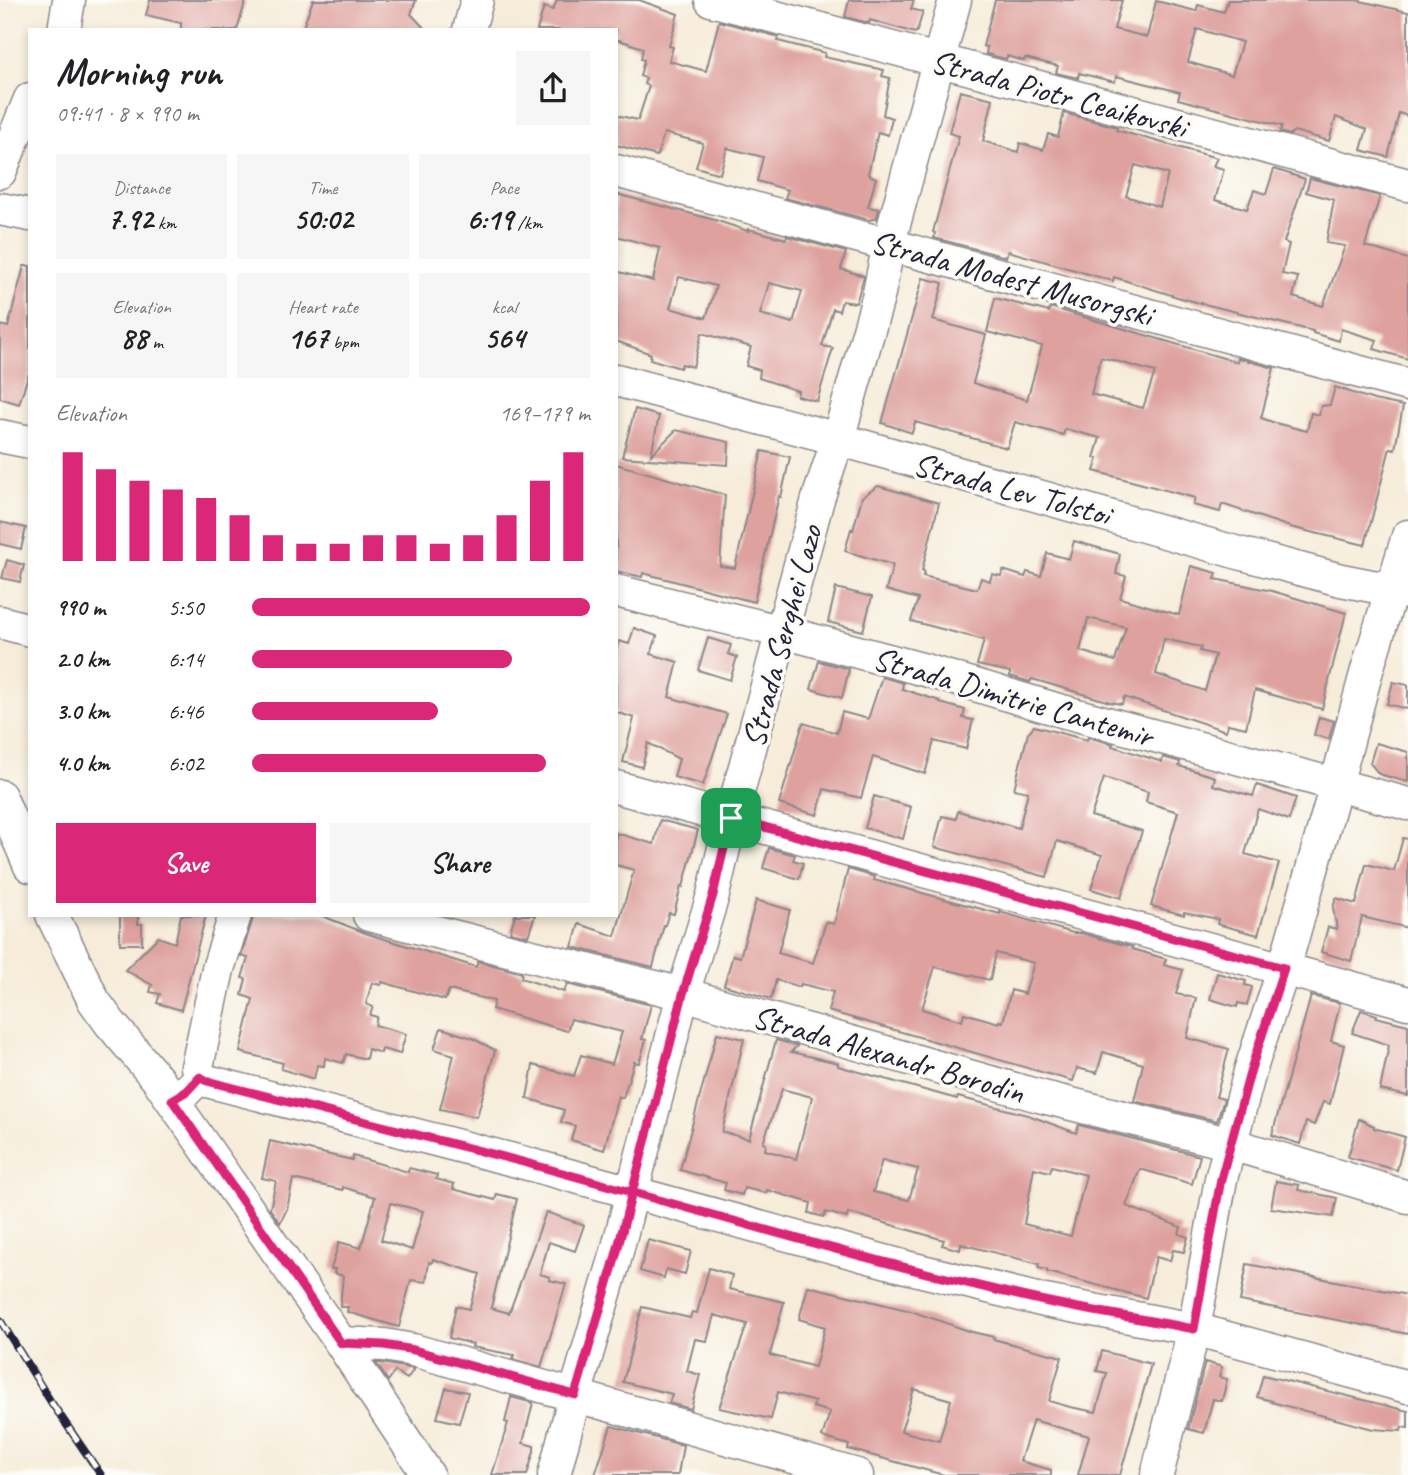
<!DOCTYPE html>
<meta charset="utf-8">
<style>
body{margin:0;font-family:Caveat,sans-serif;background:#f6f6f6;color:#202124;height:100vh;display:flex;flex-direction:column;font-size:26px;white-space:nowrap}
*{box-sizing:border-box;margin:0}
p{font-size:23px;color:#757577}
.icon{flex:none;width:38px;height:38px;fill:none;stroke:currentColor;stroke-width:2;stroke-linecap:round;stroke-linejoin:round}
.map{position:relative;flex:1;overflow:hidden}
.panel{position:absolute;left:28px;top:28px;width:590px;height:889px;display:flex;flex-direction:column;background:#fff;border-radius:0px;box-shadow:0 4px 10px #0003}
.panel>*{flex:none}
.pin{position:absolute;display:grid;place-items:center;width:60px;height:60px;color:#fff;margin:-30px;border-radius:14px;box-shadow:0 4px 10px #0006}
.round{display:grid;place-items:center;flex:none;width:74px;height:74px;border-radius:0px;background:#f6f6f6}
.overview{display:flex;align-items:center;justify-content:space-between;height:119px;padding:0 28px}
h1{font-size:38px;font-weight:700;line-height:52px}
.figures{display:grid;grid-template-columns:repeat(3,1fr);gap:10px;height:119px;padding:7px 28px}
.figures div{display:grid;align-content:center;border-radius:0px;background:#f6f6f6;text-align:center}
.figures b{font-size:30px;font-weight:700}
.figures small{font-size:19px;font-weight:400}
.figures p{font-size:19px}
.chart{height:196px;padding:14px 28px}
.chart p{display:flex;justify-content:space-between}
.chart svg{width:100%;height:126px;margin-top:7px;stroke:#db2777;stroke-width:6}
.cta{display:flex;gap:14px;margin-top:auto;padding:14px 28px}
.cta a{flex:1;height:80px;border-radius:0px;background:#db2777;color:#fff;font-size:28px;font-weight:700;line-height:80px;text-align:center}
.cta a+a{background:#f6f6f6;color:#202124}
ul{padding:0 28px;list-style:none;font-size:23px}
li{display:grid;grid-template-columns:112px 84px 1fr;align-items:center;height:52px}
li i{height:18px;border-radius:9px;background:#db2777}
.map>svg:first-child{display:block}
.building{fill:#dea19e;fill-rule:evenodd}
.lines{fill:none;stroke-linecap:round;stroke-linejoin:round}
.minor-casing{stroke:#8c878a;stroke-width:35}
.minor{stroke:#fff;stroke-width:32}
.rail-casing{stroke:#22223b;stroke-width:8}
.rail{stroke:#fdfcf7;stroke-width:5;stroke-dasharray:16;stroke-linecap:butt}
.route-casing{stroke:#fff;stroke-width:14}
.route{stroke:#db2777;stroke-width:9}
.labels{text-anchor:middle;stroke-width:7;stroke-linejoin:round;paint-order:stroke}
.street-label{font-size:33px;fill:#22223b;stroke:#fdfcf7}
</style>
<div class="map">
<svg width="1408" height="1475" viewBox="0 0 1408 1475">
<rect width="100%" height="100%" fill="#fdfcf7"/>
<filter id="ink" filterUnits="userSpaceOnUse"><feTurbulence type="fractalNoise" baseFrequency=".0143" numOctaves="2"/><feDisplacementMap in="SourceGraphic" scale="14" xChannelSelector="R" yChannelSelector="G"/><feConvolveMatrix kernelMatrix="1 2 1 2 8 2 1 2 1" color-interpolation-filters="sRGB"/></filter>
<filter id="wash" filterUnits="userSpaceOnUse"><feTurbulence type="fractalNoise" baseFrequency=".00686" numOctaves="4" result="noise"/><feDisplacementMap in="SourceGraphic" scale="28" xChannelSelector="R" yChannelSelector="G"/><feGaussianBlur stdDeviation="1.57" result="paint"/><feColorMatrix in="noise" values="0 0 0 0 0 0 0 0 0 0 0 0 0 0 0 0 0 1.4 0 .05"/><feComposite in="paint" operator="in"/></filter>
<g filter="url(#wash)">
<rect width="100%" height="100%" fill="#f6ecd9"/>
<g id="blocks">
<path class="building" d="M 150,0 L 246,0 L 237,30 L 181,30 L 181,23 L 146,15 Z
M 313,0 L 416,0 L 411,14 L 426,30 L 302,30 Z
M 557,0 L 639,0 L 678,14 L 669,46 L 673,47 L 669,61 L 706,71 L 719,21 L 779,37 L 778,41 L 825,53 L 824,57 L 884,70 L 882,76 L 890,78 L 883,115 L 892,118 L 888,135 L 878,132 L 868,174 L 876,178 L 868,207 L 879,209 L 877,218 L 869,220 L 785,198 L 788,190 L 757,181 L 763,157 L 727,148 L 720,174 L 696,167 L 703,143 L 664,133 L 657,156 L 616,145 L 616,115 L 638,120 L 649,86 L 644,84 L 646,78 L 640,76 L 644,60 L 641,59 L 643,48 L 616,39 L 616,30 L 537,30 L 544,7 L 553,10 Z
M 849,0 L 914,0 L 911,9 L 923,12 L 917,31 L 915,33 L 870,20 L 869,23 L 845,17 Z
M 995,0 L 1122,0 L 1114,29 L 1147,37 L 1156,1 L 1196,11 L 1198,5 L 1224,12 L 1228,0 L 1356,0 L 1408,12 L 1408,116 L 1399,113 L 1388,157 L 1361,150 L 1367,129 L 1336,117 L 1329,141 L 1294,131 L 1290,135 L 1280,132 L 1282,126 L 1178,99 L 1180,92 L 1116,76 L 1115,82 L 1079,73 L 1078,78 L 1056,73 L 1058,66 L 1025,58 L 1024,61 L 1007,56 L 1006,59 L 986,54 L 987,47 L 983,46 ZM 1197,29 L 1242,42 L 1232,75 L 1188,62 Z
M 960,91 L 993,99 L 983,141 L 1018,152 L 1020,143 L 1043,150 L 1048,134 L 1058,137 L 1064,113 L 1117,127 L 1116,130 L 1217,158 L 1213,166 L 1224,169 L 1215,200 L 1247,209 L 1254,190 L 1266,194 L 1274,169 L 1305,179 L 1284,242 L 1289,244 L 1282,274 L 1298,277 L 1293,297 L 1323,306 L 1345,246 L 1326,243 L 1334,200 L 1306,192 L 1310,178 L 1380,196 L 1365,246 L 1408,259 L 1408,359 L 1374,349 L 1377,340 L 1341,329 L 1339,341 L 1313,333 L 1313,331 L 1184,299 L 1114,277 L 1113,281 L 1008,251 L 1006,257 L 934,238 L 935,233 L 933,232 L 959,136 L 949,133 ZM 1135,165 L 1168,174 L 1160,207 L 1126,196 Z
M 616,194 L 715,220 L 748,231 L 748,229 L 786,239 L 787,236 L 846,252 L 841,269 L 864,276 L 856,303 L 842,301 L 839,311 L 833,309 L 822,346 L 833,348 L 817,401 L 797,396 L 798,391 L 759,378 L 760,370 L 746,366 L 751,347 L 702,333 L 693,367 L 682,364 L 680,368 L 650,359 L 651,354 L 616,341 L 616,271 L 653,281 L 660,248 L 616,236 ZM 679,277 L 716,286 L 706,318 L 670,308 ZM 769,283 L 802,291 L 793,323 L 760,314 Z
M 24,266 L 30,266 L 30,370 L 19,404 L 0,398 L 0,325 L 8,327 Z
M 923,278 L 943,283 L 933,320 L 986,335 L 973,383 L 1027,400 L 1042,346 L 987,332 L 995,298 L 1049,312 L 1050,307 L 1237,362 L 1238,358 L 1274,368 L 1261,418 L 1275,423 L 1307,431 L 1311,413 L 1319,415 L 1321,406 L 1330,405 L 1335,387 L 1374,400 L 1403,406 L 1395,449 L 1390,448 L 1365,545 L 1290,527 L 1222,504 L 1220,512 L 1193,505 L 1195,498 L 1094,471 L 1098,459 L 1094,458 L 1100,438 L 1065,429 L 1063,435 L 1015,422 L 1007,448 L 915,422 L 912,433 L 882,423 ZM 1101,357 L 1155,372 L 1143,408 L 1091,394 Z
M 635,409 L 659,416 L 651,455 L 676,430 L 729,442 L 728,465 L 622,457 Z
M 762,451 L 790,457 L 781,497 L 779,496 L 754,602 L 643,573 L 642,577 L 616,571 L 616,464 L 725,495 L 720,566 L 735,568 Z
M 878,486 L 939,503 L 922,570 L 924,571 L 923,576 L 977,589 L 981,578 L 990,581 L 992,574 L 1001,576 L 1003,570 L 1025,577 L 1027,572 L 1041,576 L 1047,553 L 1069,559 L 1074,541 L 1120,554 L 1116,574 L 1126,576 L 1120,598 L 1179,615 L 1191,566 L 1217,573 L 1215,579 L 1272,591 L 1346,613 L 1322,709 L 1255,690 L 1246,728 L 1228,724 L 1226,731 L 1124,697 L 1122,704 L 1110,702 L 1032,679 L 1030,682 L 1010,676 L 1010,672 L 977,665 L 984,640 L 911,621 L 918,599 L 886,590 L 893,565 L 845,551 L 851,529 L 853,530 L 862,497 ZM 1088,618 L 1126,627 L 1115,661 L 1080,651 ZM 1164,639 L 1201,647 L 1200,651 L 1215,655 L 1205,691 L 1156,674 Z
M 0,522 L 26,528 L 21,549 L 0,544 Z
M 7,560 L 24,565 L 20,582 L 2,578 Z
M 836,588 L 872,597 L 863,631 L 828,622 Z
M 634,628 L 657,636 L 651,654 L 678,662 L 669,697 L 727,714 L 703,785 L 674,777 L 679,759 L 648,743 L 642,767 L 623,762 L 634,718 L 616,712 L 616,650 L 619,641 L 629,644 Z
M 708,638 L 731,645 L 728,654 L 737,657 L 730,680 L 698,670 Z
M 819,661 L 849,669 L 842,698 L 811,689 Z
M 882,677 L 903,683 L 902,689 L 940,701 L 940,703 L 965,710 L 963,718 L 973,720 L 966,749 L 934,741 L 925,774 L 873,757 L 861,798 L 824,789 L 817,815 L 779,804 L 803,723 L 837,733 L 842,712 L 868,719 Z
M 1393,682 L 1408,685 L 1408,709 L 1387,704 Z
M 1319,717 L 1334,721 L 1329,739 L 1314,735 Z
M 1034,726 L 1087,740 L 1088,737 L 1113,744 L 1112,746 L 1162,762 L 1163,757 L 1180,762 L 1179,766 L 1215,777 L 1213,785 L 1253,796 L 1257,785 L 1296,798 L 1289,820 L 1258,809 L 1245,854 L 1279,863 L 1258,935 L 1217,924 L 1218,919 L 1184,912 L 1184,915 L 1151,906 L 1178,812 L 1146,802 L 1148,792 L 1104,778 L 1091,816 L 1142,831 L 1121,898 L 1091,889 L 1102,855 L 1057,841 L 1047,877 L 934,847 L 942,816 L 956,819 L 958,811 L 1019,828 L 1028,792 L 1014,789 L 1028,733 Z
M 1376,743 L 1408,752 L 1408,782 L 1379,774 L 1370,763 Z
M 874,796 L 911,807 L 903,839 L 865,828 Z
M 660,820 L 698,830 L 683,887 L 681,886 L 674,914 L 669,913 L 665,925 L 664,925 L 653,967 L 572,947 L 579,924 L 615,936 L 634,870 L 616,865 L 616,833 L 654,844 Z
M 1403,838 L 1408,839 L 1408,928 L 1362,917 L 1351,961 L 1321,952 L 1328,927 L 1337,929 L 1333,908 L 1336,898 L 1356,904 L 1366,864 L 1394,871 Z
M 769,848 L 795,855 L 793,860 L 803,863 L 799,879 L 763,868 Z
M 848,869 L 875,877 L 874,880 L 1000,914 L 1000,912 L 1073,933 L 1081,933 L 1132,947 L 1132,949 L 1166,959 L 1164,965 L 1183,970 L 1176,994 L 1196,998 L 1187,1038 L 1229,1049 L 1216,1097 L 1224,1099 L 1217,1121 L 1134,1101 L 1143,1064 L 1103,1052 L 1097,1073 L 1077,1068 L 1073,1081 L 828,1011 L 833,992 L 801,984 L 800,987 L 776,980 L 771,999 L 724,985 L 733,955 L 740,957 L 756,900 L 790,910 L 778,953 L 813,963 L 826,922 L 834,924 ZM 996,953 L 1034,963 L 1025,994 L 1011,990 L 1003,1022 L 999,1021 L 999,1023 L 964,1013 L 962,1021 L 922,1009 L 935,967 L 990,980 Z
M 120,915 L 138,915 L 138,924 L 142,924 L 142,944 L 120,944 Z
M 181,915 L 206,915 L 181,1010 L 157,1003 L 160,994 L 150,992 L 152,985 L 125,970 L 158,937 L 175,943 Z
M 254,915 L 320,915 L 365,933 L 476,967 L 478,961 L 522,973 L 521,978 L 564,992 L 567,984 L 651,1005 L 642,1039 L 646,1040 L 639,1063 L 634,1062 L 623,1098 L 618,1096 L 604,1150 L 571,1140 L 575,1126 L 561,1122 L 564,1110 L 527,1098 L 533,1065 L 574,1076 L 581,1055 L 612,1064 L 622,1032 L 571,1019 L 567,1031 L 492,1009 L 494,1001 L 449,990 L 445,1000 L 382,982 L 381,985 L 372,983 L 366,1004 L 373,1007 L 370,1015 L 377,1017 L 375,1025 L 406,1034 L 400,1054 L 382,1049 L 381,1053 L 368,1049 L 366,1059 L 346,1054 L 343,1063 L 325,1058 L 324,1066 L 317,1065 L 314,1079 L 281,1069 L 283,1063 L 240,1052 L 253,999 L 242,995 L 246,979 L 242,978 L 248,958 L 241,956 Z
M 515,915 L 535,915 L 528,936 L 510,932 Z
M 1217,973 L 1246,981 L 1245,985 L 1252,987 L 1247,1005 L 1238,1003 L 1237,1007 L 1210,999 Z
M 1311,996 L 1340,1003 L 1331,1041 L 1344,1045 L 1330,1104 L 1323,1102 L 1314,1125 L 1306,1122 L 1300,1144 L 1272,1135 Z
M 1361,1010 L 1377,1015 L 1376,1017 L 1408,1025 L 1408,1096 L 1380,1090 L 1389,1045 L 1352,1033 Z
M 441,1028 L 472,1038 L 495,1050 L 477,1117 L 440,1109 L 454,1055 L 434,1049 Z
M 717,1033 L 744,1039 L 722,1132 L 749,1139 L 776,1040 L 797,1046 L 791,1052 L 838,1063 L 838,1066 L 957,1099 L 958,1097 L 1028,1115 L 1076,1133 L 1079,1125 L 1200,1156 L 1192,1184 L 1140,1169 L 1126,1206 L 1181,1227 L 1179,1234 L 1188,1237 L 1184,1252 L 1173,1250 L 1170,1261 L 1156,1257 L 1146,1298 L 1047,1272 L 1047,1270 L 1038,1268 L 1039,1264 L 961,1244 L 960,1250 L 942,1245 L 944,1240 L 864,1217 L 848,1213 L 847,1218 L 826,1212 L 824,1217 L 809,1213 L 811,1203 L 767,1190 L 766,1193 L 744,1188 L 742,1195 L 724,1190 L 726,1183 L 680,1170 ZM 782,1089 L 812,1097 L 796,1159 L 765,1150 L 766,1144 L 763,1143 ZM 882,1160 L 918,1169 L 909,1200 L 873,1192 ZM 1052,1166 L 1086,1175 L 1071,1236 L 1024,1224 L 1034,1168 L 1050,1172 Z
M 1359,1119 L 1374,1126 L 1374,1128 L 1405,1137 L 1397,1170 L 1348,1157 Z
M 270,1141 L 352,1160 L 353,1156 L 367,1160 L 408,1172 L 409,1168 L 437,1175 L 436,1179 L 454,1184 L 453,1189 L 495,1200 L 497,1194 L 517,1199 L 491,1308 L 509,1313 L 546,1212 L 584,1225 L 575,1251 L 549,1242 L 540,1274 L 550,1277 L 549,1280 L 566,1284 L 541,1367 L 512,1359 L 514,1355 L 472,1347 L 473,1344 L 449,1338 L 456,1306 L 469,1309 L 480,1274 L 433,1259 L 432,1263 L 429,1262 L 426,1282 L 411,1280 L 399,1327 L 347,1312 L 348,1307 L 340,1307 L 343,1276 L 334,1273 L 335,1269 L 331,1269 L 339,1242 L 361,1248 L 375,1197 L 343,1187 L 343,1190 L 293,1179 L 287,1209 L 280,1223 L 270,1209 L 276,1181 L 262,1178 ZM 391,1203 L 423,1211 L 412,1250 L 381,1240 Z
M 1276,1181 L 1299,1185 L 1298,1190 L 1337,1198 L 1333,1217 L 1271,1208 Z
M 648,1240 L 691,1251 L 685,1274 L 666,1269 L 664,1278 L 640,1271 Z
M 1247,1264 L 1408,1295 L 1408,1334 L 1240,1301 Z
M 709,1268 L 732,1275 L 729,1289 L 784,1302 L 770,1355 L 815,1367 L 825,1327 L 799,1319 L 808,1286 L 911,1311 L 972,1332 L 994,1337 L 993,1339 L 1062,1357 L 1049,1401 L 1070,1407 L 1096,1412 L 1107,1373 L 1097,1371 L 1102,1351 L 1151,1364 L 1120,1475 L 1078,1475 L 1089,1436 L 1033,1420 L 1020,1461 L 1051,1470 L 1051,1475 L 944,1475 L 848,1449 L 849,1445 L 822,1437 L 830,1412 L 813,1407 L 815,1402 L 778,1392 L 771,1419 L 719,1408 L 747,1324 L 714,1315 L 707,1341 L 695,1339 L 687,1371 L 700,1375 L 691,1409 L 669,1403 L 672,1394 L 623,1382 L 642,1307 L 690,1318 L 692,1312 L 697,1313 ZM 914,1389 L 951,1400 L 939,1441 L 901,1431 Z
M 1205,1362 L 1222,1367 L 1219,1377 L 1227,1379 L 1222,1401 L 1213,1399 L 1204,1433 L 1188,1429 Z
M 376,1363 L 382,1363 L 414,1369 L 407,1379 L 395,1371 L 388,1381 Z
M 1263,1375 L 1408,1411 L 1408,1428 L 1402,1427 L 1401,1431 L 1373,1429 L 1271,1402 L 1272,1401 L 1257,1397 Z
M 446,1388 L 468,1392 L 459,1423 L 437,1418 Z
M 511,1397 L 533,1403 L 523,1443 L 534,1446 L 534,1451 L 527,1475 L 492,1475 L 508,1423 L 505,1422 Z
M 611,1426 L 683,1445 L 678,1475 L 595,1475 Z"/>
</g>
</g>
<g filter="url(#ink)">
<use href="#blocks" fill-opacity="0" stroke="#8c878a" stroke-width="2"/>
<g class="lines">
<defs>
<path id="minor" d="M 711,0 L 1408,185
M 64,30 L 69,0
M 469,30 L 477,0
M 616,171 L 1408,385
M 0,172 L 30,99
M 0,209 L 30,215
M 616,380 L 838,439 L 1235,552 L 1341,580 L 1408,593
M 0,436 L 30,442
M 616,591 L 783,632 L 925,670 L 1062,711 L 1408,804
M 0,622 L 30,630
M 616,787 L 1408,1003
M 0,796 L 30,866
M 52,915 L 94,1001 L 110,1023 L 158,1080 L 341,1343 L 428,1475
M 369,915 L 683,994 L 1039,1096 L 1231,1144 L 1408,1197
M 200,1077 L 207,1081 L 517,1161 L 906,1267 L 1045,1301 L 1194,1329 L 1408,1387
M 185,1092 L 200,1077 L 197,1067 L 218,969 L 235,915
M 341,1343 L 384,1345 L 413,1350 L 857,1475
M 554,1475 L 575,1395 L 615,1259 L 683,994 L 713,895 L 731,818 L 818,499 L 838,439 L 878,298 L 889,243 L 955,0
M 1157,1475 L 1194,1329 L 1221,1179 L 1251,1068 L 1284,968 L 1336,785 L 1367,670 L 1408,536"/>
</defs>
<use href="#minor" class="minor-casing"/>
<use href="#minor" class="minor"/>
<defs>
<path id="rail" d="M 0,1320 L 51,1402 L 101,1475"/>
</defs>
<use href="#rail" class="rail-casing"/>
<use href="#rail" class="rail"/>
</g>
</g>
<g class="lines" filter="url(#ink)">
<defs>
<path id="route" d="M 731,818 L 713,895 L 683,994 L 615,1259 L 575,1395 L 414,1350 L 384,1345 L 341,1343 L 172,1100 L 187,1091 L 200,1077 L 207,1081 C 311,1108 415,1134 519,1161 C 693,1208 867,1262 1044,1301 C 1094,1312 1144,1319 1194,1329 L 1221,1179 L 1251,1069 L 1284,968 L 731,818"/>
</defs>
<use href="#route" class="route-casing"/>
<use href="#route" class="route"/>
</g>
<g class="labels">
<g class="street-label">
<text transform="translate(1059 93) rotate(15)" y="12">Strada Piotr Ceaikovski</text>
<text transform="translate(1012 277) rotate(15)" y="12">Strada Modest Musorgski</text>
<text transform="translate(1012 488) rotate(15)" y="12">Strada Lev Tolstoi</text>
<text transform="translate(781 636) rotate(-75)" y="12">Strada Serghei Lazo</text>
<text transform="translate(1013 696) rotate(16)" y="12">Strada Dimitrie Cantemir</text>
<text transform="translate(889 1053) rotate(16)" y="12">Strada Alexandr Borodin</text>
</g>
</g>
</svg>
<div class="pin" style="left:731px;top:818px;background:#1e9e55"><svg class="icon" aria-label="arrive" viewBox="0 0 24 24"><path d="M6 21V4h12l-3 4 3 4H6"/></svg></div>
<section class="panel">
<div class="overview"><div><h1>Morning run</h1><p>09:41 · 8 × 990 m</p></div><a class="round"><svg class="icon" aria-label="share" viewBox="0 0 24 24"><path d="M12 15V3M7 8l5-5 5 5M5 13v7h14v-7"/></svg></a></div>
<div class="figures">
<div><p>Distance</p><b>7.92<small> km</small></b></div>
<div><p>Time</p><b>50:02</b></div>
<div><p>Pace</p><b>6:19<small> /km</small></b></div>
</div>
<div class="figures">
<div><p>Elevation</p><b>88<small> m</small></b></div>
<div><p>Heart rate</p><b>167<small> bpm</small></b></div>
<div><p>kcal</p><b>564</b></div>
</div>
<div class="chart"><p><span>Elevation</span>169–179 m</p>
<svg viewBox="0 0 160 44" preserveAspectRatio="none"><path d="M5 44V6M15 44V12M25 44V16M35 44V19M45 44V22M55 44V28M65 44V35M75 44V38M85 44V38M95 44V35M105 44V35M115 44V38M125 44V35M135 44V28M145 44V16M155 44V6"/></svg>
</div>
<ul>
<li><b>990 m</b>5:50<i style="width:100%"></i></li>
<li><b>2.0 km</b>6:14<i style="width:77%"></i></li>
<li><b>3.0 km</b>6:46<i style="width:55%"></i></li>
<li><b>4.0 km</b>6:02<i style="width:87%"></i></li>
</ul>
<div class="cta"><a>Save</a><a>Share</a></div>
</section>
</div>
